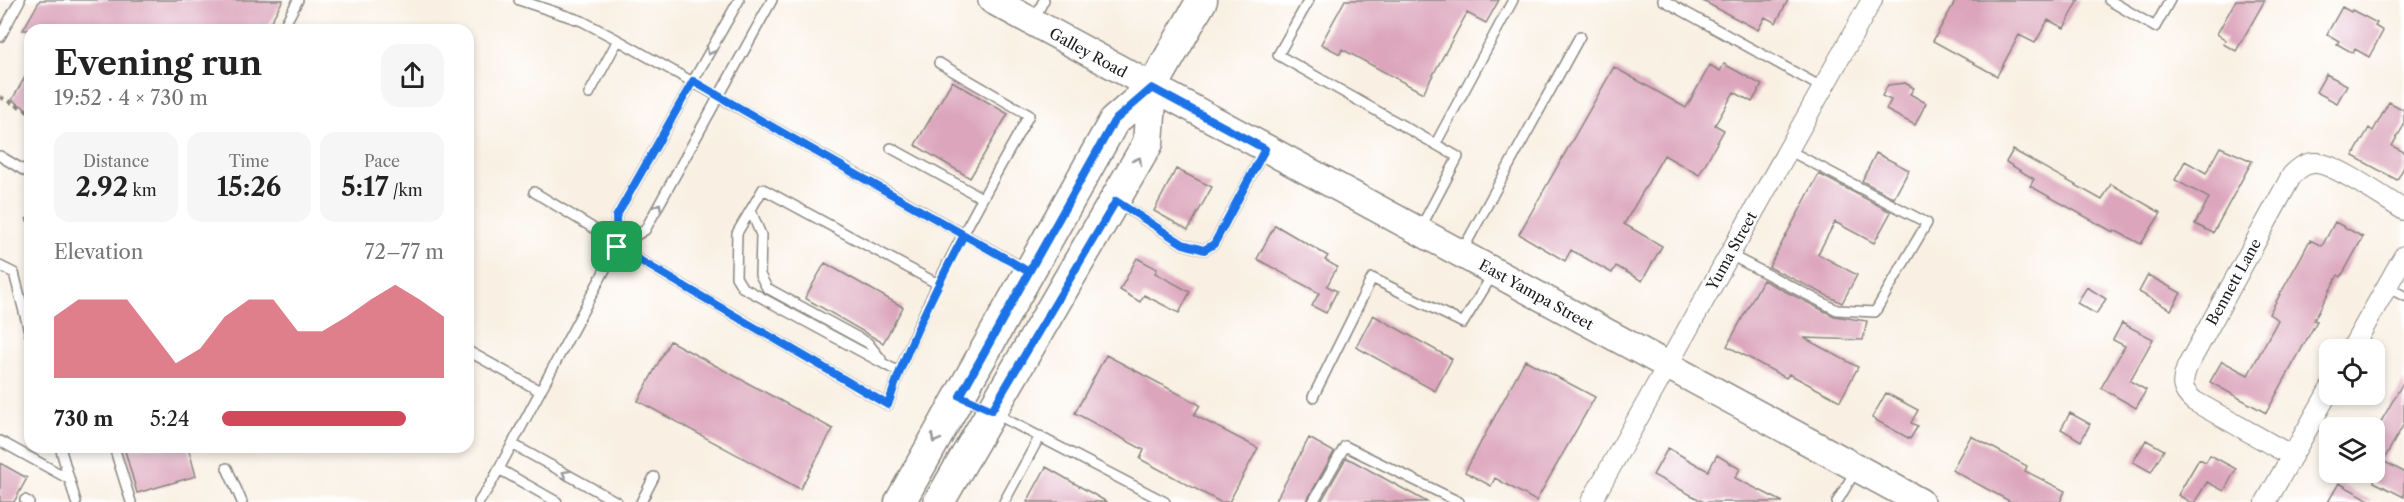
<!DOCTYPE html>
<meta charset="utf-8">
<style>
body{margin:0;font-family:"Libre Caslon Text",serif;background:#f6f6f6;color:#222;height:100vh;display:flex;flex-direction:column;font-size:22px;white-space:nowrap}
*{box-sizing:border-box;margin:0}
p{font-size:20px;color:#767676}
.icon{flex:none;width:33px;height:33px;fill:none;stroke:currentColor;stroke-width:2;stroke-linecap:round;stroke-linejoin:round}
.map{position:relative;flex:1;overflow:hidden}
.panel{position:absolute;left:24px;top:24px;width:450px;height:429px;display:flex;flex-direction:column;background:#fff;border-radius:18px;box-shadow:0 3px 9px #0003}
.panel>*{flex:none}
.controls{position:absolute;left:2319px;top:339px;display:grid;gap:12px}
.controls a{display:grid;place-items:center;width:66px;height:66px;border-radius:12px;background:#fff;box-shadow:0 3px 9px #0003;font-size:30px}
.pin{position:absolute;display:grid;place-items:center;width:51px;height:51px;color:#fff;margin:-26px;border-radius:12px;box-shadow:0 3px 9px #0006}
.round{display:grid;place-items:center;flex:none;width:63px;height:63px;border-radius:18px;background:#f6f6f6}
.headline{display:flex;align-items:center;justify-content:space-between;height:102px;padding:0 30px}
h1{font-size:33px;font-weight:700;line-height:45px}
.metrics{display:grid;grid-template-columns:repeat(3,1fr);gap:9px;height:102px;padding:6px 30px}
.metrics div{display:grid;align-content:center;border-radius:15px;background:#f6f6f6;text-align:center}
.metrics b{font-size:26px;font-weight:700}
.metrics small{font-size:16px;font-weight:400}
.metrics p{font-size:16px}
.chart{height:168px;padding:12px 30px}
.chart p{display:flex;justify-content:space-between}
.chart svg{width:100%;height:108px;margin-top:6px;fill:#d1495b;opacity:.7}
ul{padding:0 30px;list-style:none;font-size:20px}
li{display:grid;grid-template-columns:96px 72px 1fr;align-items:center;height:45px}
li i{height:15px;border-radius:8px;background:#d1495b}
.map>svg:first-child{display:block}
.building{fill:#dca5bb}
.lines{fill:none;stroke-linecap:round;stroke-linejoin:round}
.lane-casing{stroke:#8a8680;stroke-width:12}
.street-casing{stroke:#8a8680;stroke-width:22}
.secondary-casing{stroke:#8a8680;stroke-width:30}
.primary-casing{stroke:#8a8680;stroke-width:33}
.path{stroke:#8a8680;stroke-width:4;stroke-dasharray:4.5 4.5;stroke-linecap:butt}
.lane{stroke:#fff;stroke-width:9}
.street{stroke:#fff;stroke-width:20}
.secondary{stroke:#fff;stroke-width:27}
.primary{stroke:#fff;stroke-width:30}
.oneway{stroke:#999}
.route-casing{stroke:#fff;stroke-width:12}
.route{stroke:#1a73e8;stroke-width:8}
.labels{text-anchor:middle;stroke-width:5;stroke-linejoin:round;paint-order:stroke}
.street-label{font-size:15px;fill:#1c1c1c;stroke:#fff}
</style>
<div class="map">
<svg width="2404" height="502" viewBox="0 0 2404 502">
<rect width="100%" height="100%" fill="#fff"/>
<filter id="ink" filterUnits="userSpaceOnUse"><feTurbulence type="fractalNoise" baseFrequency=".0167" numOctaves="2"/><feDisplacementMap in="SourceGraphic" scale="12" xChannelSelector="R" yChannelSelector="G"/><feConvolveMatrix kernelMatrix="1 2 1 2 8 2 1 2 1" color-interpolation-filters="sRGB"/></filter>
<filter id="wash" filterUnits="userSpaceOnUse"><feTurbulence type="fractalNoise" baseFrequency=".008" numOctaves="4" result="noise"/><feDisplacementMap in="SourceGraphic" scale="24" xChannelSelector="R" yChannelSelector="G"/><feGaussianBlur stdDeviation="1.35" result="paint"/><feColorMatrix in="noise" values="0 0 0 0 0 0 0 0 0 0 0 0 0 0 0 0 0 1.4 0 .05"/><feComposite in="paint" operator="in"/></filter>
<g filter="url(#wash)">
<rect width="100%" height="100%" fill="#f9f0e3"/>
<g id="blocks">
<path class="building" d="M 40,0 L 283,0 L 266,30 L 23,30 Z
M 1345,0 L 1499,0 L 1486,23 L 1467,13 L 1423,93 L 1342,49 L 1340,54 L 1321,44 Z
M 1701,0 L 1788,0 L 1776,23 L 1765,17 L 1758,30 Z
M 1956,0 L 2079,0 L 2064,28 L 2048,20 L 2035,43 L 2019,35 L 1997,76 L 1933,41 Z
M 2236,0 L 2265,0 L 2236,51 L 2223,44 L 2226,40 L 2217,34 Z
M 2342,7 L 2351,12 L 2352,10 L 2377,23 L 2375,26 L 2383,31 L 2369,57 L 2355,49 L 2353,53 L 2337,44 L 2339,41 L 2327,34 Z
M 1724,64 L 1762,85 L 1752,102 L 1734,92 L 1715,125 L 1724,130 L 1699,175 L 1664,155 L 1624,224 L 1662,246 L 1642,281 L 1616,266 L 1612,273 L 1571,250 L 1565,261 L 1519,234 L 1614,67 L 1686,108 L 1710,65 L 1720,71 Z
M 30,68 L 30,111 L 12,100 Z
M 2326,74 L 2347,85 L 2337,103 L 2316,92 Z
M 952,81 L 1008,114 L 970,178 L 915,145 Z
M 1905,83 L 1914,88 L 1910,94 L 1926,103 L 1915,125 L 1886,110 L 1891,100 L 1882,96 L 1888,85 Z
M 2389,102 L 2404,110 L 2404,125 L 2392,146 L 2404,152 L 2404,167 L 2397,180 L 2353,156 L 2369,128 L 2373,131 Z
M 2220,147 L 2252,161 L 2213,233 L 2195,224 L 2209,198 L 2175,180 L 2185,161 L 2206,173 Z
M 2013,150 L 2102,200 L 2111,184 L 2161,213 L 2141,244 L 2114,230 L 2113,232 L 2030,186 L 2034,179 L 2006,162 Z
M 1876,153 L 1909,170 L 1894,198 L 1862,181 Z
M 1176,169 L 1212,187 L 1188,230 L 1154,211 Z
M 1819,174 L 1891,212 L 1874,243 L 1835,222 L 1818,254 L 1857,275 L 1842,303 L 1769,267 Z
M 2335,222 L 2363,237 L 2341,277 L 2338,275 L 2314,320 L 2317,321 L 2266,413 L 2210,382 L 2222,361 L 2248,375 L 2278,320 L 2269,314 L 2301,257 L 2310,240 L 2322,246 Z
M 1275,225 L 1328,256 L 1325,260 L 1337,267 L 1327,286 L 1337,291 L 1326,313 L 1312,306 L 1319,293 L 1257,259 Z
M 1137,258 L 1157,269 L 1155,273 L 1190,292 L 1179,313 L 1144,295 L 1140,302 L 1120,290 Z
M 825,263 L 903,307 L 883,343 L 805,298 Z
M 2148,275 L 2181,293 L 2171,310 L 2139,292 Z
M 1763,280 L 1834,316 L 1867,321 L 1863,340 L 1804,338 L 1858,367 L 1840,401 L 1789,374 L 1786,378 L 1727,346 Z
M 2087,287 L 2106,299 L 2096,314 L 2077,303 Z
M 1373,315 L 1452,359 L 1435,391 L 1356,347 Z
M 2122,323 L 2153,339 L 2130,381 L 2146,390 L 2136,408 L 2101,388 L 2125,346 L 2113,340 Z
M 670,341 L 833,429 L 800,489 L 638,401 Z
M 1106,355 L 1200,405 L 1194,415 L 1258,448 L 1229,502 L 1220,502 L 1140,459 L 1144,450 L 1075,413 Z
M 1525,360 L 1595,397 L 1536,501 L 1495,478 L 1491,486 L 1465,472 Z
M 2404,381 L 2404,424 L 2383,461 L 2404,472 L 2404,497 L 2374,482 L 2374,434 Z
M 1886,393 L 1918,410 L 1911,423 L 1918,426 L 1910,439 L 1872,418 Z
M 2070,413 L 2090,424 L 2081,441 L 2061,429 Z
M 1971,436 L 2027,466 L 2025,471 L 2065,491 L 2060,502 L 2011,502 L 1952,470 Z
M 1309,438 L 1334,452 L 1306,502 L 1275,502 Z
M 2146,440 L 2164,450 L 2151,472 L 2133,462 Z
M 124,447 L 188,447 L 196,476 L 137,493 Z
M 1668,448 L 1708,471 L 1717,455 L 1740,469 L 1735,478 L 1783,502 L 1704,502 L 1653,475 Z
M 2210,455 L 2236,469 L 2224,491 L 2207,482 L 2195,502 L 2190,502 L 2178,495 L 2199,459 L 2206,462 Z
M 1346,458 L 1353,461 L 1427,502 L 1321,502 Z
M 0,463 L 27,478 L 14,502 L 0,502 Z
M 1046,467 L 1107,502 L 1027,502 Z
M 2339,483 L 2373,502 L 2328,502 Z"/>
</g>
</g>
<g filter="url(#ink)">
<use href="#blocks" fill-opacity="0" stroke="#8a8680" stroke-width="1.5"/>
<g class="lines">
<defs>
<path id="lane" d="M 519,0 L 582,21 L 618,40 L 1027,270
M 739,0 L 616,217 L 617,247 L 645,230 L 772,0
M 1309,0 L 1278,55 L 1458,157 L 1420,229
M 1663,0 L 1823,88
M 2109,0 L 2155,27 L 2170,0
M 1034,19 L 1044,0
M 282,30 L 298,0
M 0,37 L 20,0
M 589,94 L 618,40
M 1436,143 L 1513,0
M 891,148 L 982,198
M 0,156 L 30,174
M 534,192 L 598,231 L 617,247 L 888,405 C 921,303 977,208 1029,115 L 939,63
M 1117,202 L 1183,244 L 1204,250 L 1214,244 L 1264,151
M 751,211 L 761,235 L 760,275 L 767,288 L 868,343 L 881,359
M 1462,251 L 1580,36
M 1730,255 L 1837,310 L 1875,312 L 1927,223 L 1788,150
M 0,266 L 14,273 L 30,335
M 2387,287 L 2404,296
M 468,351 L 540,391
M 899,372 L 742,287 L 736,277 L 737,233 L 763,189 L 938,284
M 1313,397 L 1372,278 L 1463,323 L 1493,274
M 965,398 L 1165,502
M 0,441 L 69,479
M 512,444 L 617,502
M 60,447 L 76,502
M 114,447 L 131,502
M 227,468 L 242,502
M 499,469 L 557,502
M 25,500 L 29,502
M 479,502 L 492,482 L 617,247
M 641,502 L 654,477
M 1004,502 L 1040,436
M 1313,502 L 1345,446 L 1459,502
M 1837,502 L 1856,470"/>
<path id="street" d="M 2351,350 L 2404,256
M 2292,456 L 2194,401 C 2181,390 2181,383 2187,367 L 2292,175 C 2299,168 2306,162 2317,163 C 2337,165 2384,198 2404,210
M 1591,502 L 1872,0
M 2266,502 L 2330,389"/>
<path id="secondary" d="M 992,0 L 1920,502"/>
<path id="primary" d="M 900,502 L 1114,121 L 1152,88 L 1202,0
M 939,502 L 1148,143 L 1152,88"/>
</defs>
<use href="#lane" class="lane-casing"/>
<use href="#street" class="street-casing"/>
<use href="#secondary" class="secondary-casing"/>
<use href="#primary" class="primary-casing"/>
<path class="path" d="M 0,97 L 30,112
M 26,220 L 30,219"/>
<use href="#lane" class="lane"/>
<use href="#street" class="street"/>
<use href="#secondary" class="secondary"/>
<use href="#primary" class="primary"/>
</g>
<defs><path id="oneway-chevron" d="M-2-3.5L2.5 0L-2 3.5" fill="none" stroke-width="1.6" stroke-linecap="round" stroke-linejoin="round" transform="scale(1.5)"/></defs>
<g class="oneway">
<use href="#oneway-chevron" transform="translate(710 51) rotate(119)"/>
<use href="#oneway-chevron" transform="translate(1138 161) rotate(-61)"/>
<use href="#oneway-chevron" transform="translate(658 207) rotate(-61)"/>
<use href="#oneway-chevron" transform="translate(935 439) rotate(119)"/>
<use href="#oneway-chevron" transform="translate(566 474) rotate(-151)"/>
</g>
</g>
<g class="lines" filter="url(#ink)">
<defs>
<path id="route" d="M 617,247 L 616,217 L 693,81 C 797,142 902,200 1007,259 L 1029,272 L 1114,121 L 1152,88 L 1265,149 L 1214,244 L 1204,250 L 1183,244 L 1116,201 L 992,410 L 960,396 L 1029,272 L 964,235 C 935,290 907,346 888,405 L 617,247"/>
</defs>
<use href="#route" class="route-casing"/>
<use href="#route" class="route"/>
</g>
<g class="labels">
<g class="street-label">
<text transform="translate(1088 53) rotate(29)" y="5">Galley Road</text>
<text transform="translate(1732 251) rotate(-61)" y="5">Yuma Street</text>
<text transform="translate(2234 282) rotate(-61)" y="5">Bennett Lane</text>
<text transform="translate(1536 295) rotate(29)" y="5">East Yampa Street</text>
</g>
</g>
</svg>
<div class="controls">
<a><svg class="icon" aria-label="locate" viewBox="0 0 24 24"><circle cx="12" cy="12" r="6"/><path d="M12 2v4M12 18v4M2 12h4M18 12h4"/></svg></a>
<a><svg class="icon" aria-label="layers" viewBox="0 0 24 24"><path d="M12 4l9 5-9 5-9-5zM3 14l9 5 9-5"/></svg></a>
</div>
<div class="pin" style="left:617px;top:247px;background:#1e9e55"><svg class="icon" aria-label="arrive" viewBox="0 0 24 24"><path d="M6 21V4h12l-3 4 3 4H6"/></svg></div>
<section class="panel">
<div class="headline"><div><h1>Evening run</h1><p>19:52 · 4 × 730 m</p></div><a class="round"><svg class="icon" aria-label="share" viewBox="0 0 24 24"><path d="M12 15V3M7 8l5-5 5 5M5 13v7h14v-7"/></svg></a></div>
<div class="metrics">
<div><p>Distance</p><b>2.92<small> km</small></b></div>
<div><p>Time</p><b>15:26</b></div>
<div><p>Pace</p><b>5:17<small> /km</small></b></div>
</div>
<div class="chart"><p><span>Elevation</span>72–77 m</p>
<svg viewBox="0 0 160 44" preserveAspectRatio="none"><path d="M0 44V19L10 12L20 12L30 12L40 25L50 38L60 32L70 19L80 12L90 12L100 25L110 25L120 19L130 12L140 6L150 12L160 19V44z"/></svg>
</div>
<ul>
<li><b>730 m</b>5:24<i style="width:83%"></i></li>
</ul>
</section>
</div>
